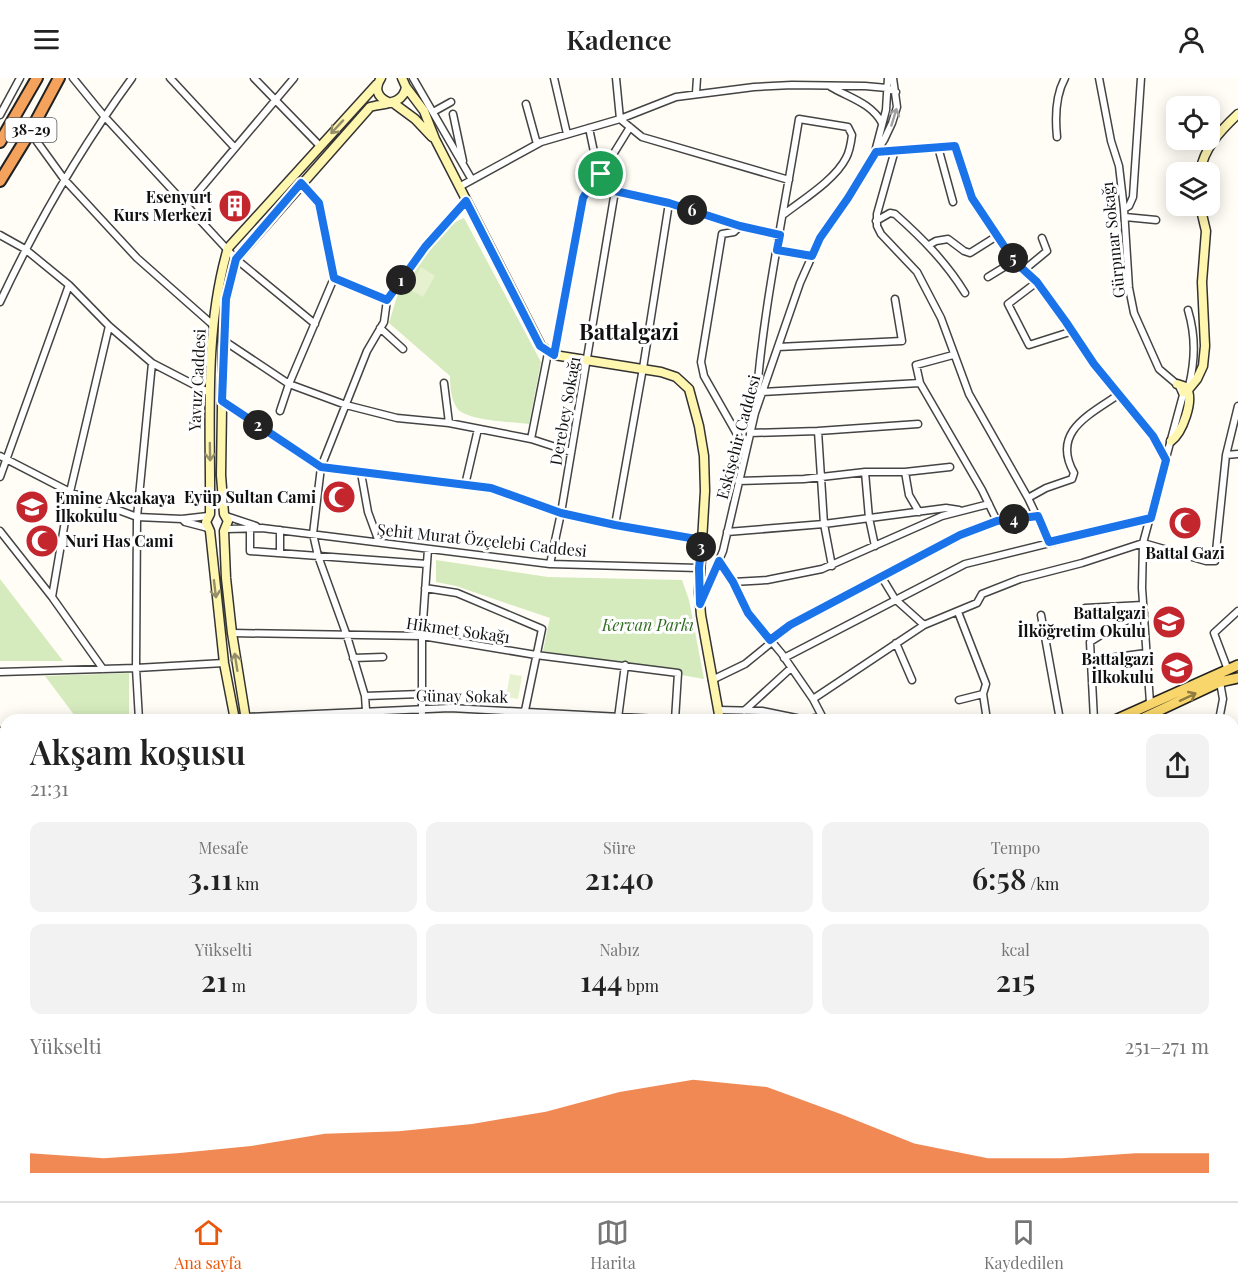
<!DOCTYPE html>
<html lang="tr">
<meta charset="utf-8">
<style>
body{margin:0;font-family:"Playfair Display",serif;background:#f2f2f2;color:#222;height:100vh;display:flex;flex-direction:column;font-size:22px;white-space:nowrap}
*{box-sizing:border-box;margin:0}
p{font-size:20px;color:#767676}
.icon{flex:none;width:33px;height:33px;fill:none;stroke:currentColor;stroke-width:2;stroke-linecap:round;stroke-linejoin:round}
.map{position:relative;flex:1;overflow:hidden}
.panel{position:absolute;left:0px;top:636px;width:1239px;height:488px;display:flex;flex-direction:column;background:#fff;border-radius:18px 18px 0 0;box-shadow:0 3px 15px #0003}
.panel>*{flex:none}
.fabs{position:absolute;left:1166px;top:18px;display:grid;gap:12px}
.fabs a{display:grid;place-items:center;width:54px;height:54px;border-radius:12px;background:#fff;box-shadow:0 3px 15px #0003;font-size:30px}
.pin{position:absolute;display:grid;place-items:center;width:51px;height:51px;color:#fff;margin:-26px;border:3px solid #fff;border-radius:50%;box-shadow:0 2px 6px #0007}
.km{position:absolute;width:30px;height:30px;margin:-15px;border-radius:50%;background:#222;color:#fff;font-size:16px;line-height:30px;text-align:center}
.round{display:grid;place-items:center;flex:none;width:63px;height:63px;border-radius:12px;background:#f2f2f2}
.overview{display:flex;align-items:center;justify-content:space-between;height:102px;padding:0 30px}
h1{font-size:33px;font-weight:600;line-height:45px}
.metrics{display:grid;grid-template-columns:repeat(3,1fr);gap:9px;height:102px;padding:6px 30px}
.metrics div{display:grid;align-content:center;border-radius:12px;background:#f2f2f2;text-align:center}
.metrics b{font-size:30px;font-weight:600}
.metrics small{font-size:16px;font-weight:400}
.metrics p{font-size:16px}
.chart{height:168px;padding:12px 30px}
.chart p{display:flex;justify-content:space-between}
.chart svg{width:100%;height:108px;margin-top:6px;fill:#ea580c;opacity:.7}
header{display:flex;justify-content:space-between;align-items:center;height:78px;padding:0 30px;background:#fff;font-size:27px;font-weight:600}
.tab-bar{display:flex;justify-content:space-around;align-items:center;height:84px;border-top:2px solid #e0e0e0;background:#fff;font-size:16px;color:#767676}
.tab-bar a{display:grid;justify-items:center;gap:3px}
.tab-bar .current{color:#ea580c}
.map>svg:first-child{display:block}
.green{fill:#d5ebbd}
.pitch{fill:#e6f2cf}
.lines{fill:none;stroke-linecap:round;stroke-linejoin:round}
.street-casing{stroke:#444;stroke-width:9}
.secondary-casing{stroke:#333;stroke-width:11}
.primary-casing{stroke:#222;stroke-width:12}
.highway-casing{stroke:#222;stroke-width:14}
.street{stroke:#fff;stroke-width:6}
.secondary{stroke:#fff6b0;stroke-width:8}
.primary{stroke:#f9d66b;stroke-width:9}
.highway{stroke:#f5a25d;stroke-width:10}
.oneway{stroke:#a0a0a0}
.oneway2{stroke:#948f68}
.oneway3{stroke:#917d42}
.route-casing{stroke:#fff;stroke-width:12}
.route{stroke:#1a73e8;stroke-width:8}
.labels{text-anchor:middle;stroke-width:6;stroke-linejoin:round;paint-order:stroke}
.shield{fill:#fff;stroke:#585858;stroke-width:1.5}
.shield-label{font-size:15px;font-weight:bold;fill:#111}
.poi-label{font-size:16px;font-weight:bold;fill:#111;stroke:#fff;text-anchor:end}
.street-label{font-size:16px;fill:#111;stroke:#fff}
.park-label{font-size:16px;font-style:italic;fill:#2f6b1f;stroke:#fff}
.district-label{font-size:22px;font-weight:bold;fill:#111;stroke:#fff}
</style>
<header><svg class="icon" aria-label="menu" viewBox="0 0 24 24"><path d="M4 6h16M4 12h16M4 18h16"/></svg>Kadence<svg class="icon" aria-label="person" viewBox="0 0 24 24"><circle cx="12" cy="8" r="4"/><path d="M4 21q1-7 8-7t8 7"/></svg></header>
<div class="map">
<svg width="1238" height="1123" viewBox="0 0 1238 1123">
<rect width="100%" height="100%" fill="#fffdf5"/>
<path class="green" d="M 464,140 L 541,284 L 529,346 C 513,344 466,343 457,330 C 451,321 450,309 450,298 L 389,245 L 398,215 L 424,177 L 450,146 Z
M 436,482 L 548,499 L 682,502 L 689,522 L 704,601 L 543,573 L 550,540 L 456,508 L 436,504 Z
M 0,501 L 63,583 L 0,583 Z
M 129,595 L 129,642 L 78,642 L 45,598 Z"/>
<path class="pitch" d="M 421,189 L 435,198 L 423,219 L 409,211 Z
M 510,596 L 522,598 L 518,621 L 506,619 Z"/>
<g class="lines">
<defs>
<path id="street" d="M 73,0 L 104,38 L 236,181 L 315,246
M 170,0 L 235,70
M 254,0 L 320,68
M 413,0 L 472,102
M 554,0 L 567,56
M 616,0 L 620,41 L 642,59 L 789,102
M 1099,0 L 1111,63 L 1119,88 L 1124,131 L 1129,210 L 1134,235 L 1159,291 L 1179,308 L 1183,317 L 1143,465 L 1142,510 L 1150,625
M 831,9 C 850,20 871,25 882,45
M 696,15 L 697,0
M 526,26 L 537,66
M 433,34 L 451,24
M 453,36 L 463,83
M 0,37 L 20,0
M 589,50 L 597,88 L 615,113 L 669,125 L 740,148 L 780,157
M 30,54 L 64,101 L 137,180 L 214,248
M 1057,59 C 1055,39 1055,18 1065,0
M 938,69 L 953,124
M 876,70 L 886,32 L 888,0
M 895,72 L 877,136 L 877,148 L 881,156 L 917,194 L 941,240 L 969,316 L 1028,420 L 1049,464
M 876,74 L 955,68 L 972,120 L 1014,183 L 1037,204 L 1066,244 L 1094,286 L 1153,358 L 1166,382
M 301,105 L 319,125 L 334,200 L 387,222
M 459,109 L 541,64 L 620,41 L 676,19 L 754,9 L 792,7 L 865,8 L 887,10 L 896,14
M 187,127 L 294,0
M 1124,131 L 1129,128 L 1133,119 L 1141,0
M 1125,139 L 1156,142
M 876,143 L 890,135 L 895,136 C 922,160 946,184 965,215
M 740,148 L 734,154 L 722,156 L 701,284 L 704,298 L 746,372
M 0,157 L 25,171 L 69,207 L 109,248 L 152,285 L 208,314
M 929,167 L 936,163 L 948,161 L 964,173 L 970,175 L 997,158
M 777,172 L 812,178
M 1024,192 L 1047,173 L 1042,160
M 988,199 L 1014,183
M 1037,204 L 1008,226 L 1029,267 L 1073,253
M 0,224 C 37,145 80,71 132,0
M 1188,232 C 1196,259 1195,282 1189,308
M 380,250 L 403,271
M 223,262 L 289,306 L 346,327 L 397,340 L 449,345 L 531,361 L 571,374
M 778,269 L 902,263 L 895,221
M 554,277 L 583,120 L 591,107 L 601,96 L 630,49
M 953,277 L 916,287 L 920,305 L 982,412 L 997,443
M 444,305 L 449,345
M 762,314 L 920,305
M 222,323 L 321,389 L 491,410 L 561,435 L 615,447 L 702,462
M 756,325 C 763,230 784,135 799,41 L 848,49 L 852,57 C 851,65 850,73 846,80 C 835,102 802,122 783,137
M 280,333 L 289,306 L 334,200
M 750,355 L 818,353
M 531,361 L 548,275
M 1226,377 L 1238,376
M 0,378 L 70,414 L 137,439 L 182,441 L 208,438
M 865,394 L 869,440 L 875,468
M 905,394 L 909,417 L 919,434
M 361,395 L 368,434 L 379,464
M 0,399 L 69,207
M 738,403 L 804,401 L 865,394 L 905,394 L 950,389
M 465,407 L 478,351
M 1028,420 L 1046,410 L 1072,401 L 1074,395 C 1051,354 1089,337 1118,317
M 226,438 L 256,448
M 182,441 L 185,444 L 208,450
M 615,447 L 643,290 L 669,125
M 250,450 L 250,473 L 427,486
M 226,451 L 262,450 L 550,486 L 699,490
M 0,453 L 52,519 L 103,591
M 727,454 L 824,446 L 946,430 L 959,432
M 280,475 L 280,452
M 719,483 L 733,504 L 748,535 L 782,576 L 813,621 L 824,642
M 550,486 L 561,435 L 615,113
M 832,488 L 824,446 L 818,353 L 918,346
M 881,498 L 895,521 L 924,547
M 733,504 L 767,502 L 822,491 L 942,438 L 989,426
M 425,510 L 457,515 L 542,551 L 523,642
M 52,519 L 70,414 L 109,248
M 701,524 L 723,473 L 755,335 L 800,205 L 820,160 L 848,120 L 884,62 L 892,45 L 897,29 L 893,0
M 1085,530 L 1143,527
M 958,534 L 986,606 L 983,616 L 987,642
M 1041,537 L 1060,642
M 232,555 L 422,558 L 536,577 L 678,595 L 675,642
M 770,562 L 790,547 L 960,457 L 997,443 L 1038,438
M 896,565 L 912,602
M 353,580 L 383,579
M 784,580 L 965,486 L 1151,440
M 1109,580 L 1146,575
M 1228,592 L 1214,555 L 1238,533
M 0,594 L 136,590 L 224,585
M 712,602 L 745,586 L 772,564
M 365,618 L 421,616
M 813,621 L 924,547 L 977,525 L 982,516 L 1020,501 L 1082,485 L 1143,465 L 1206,483 L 1215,483 L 1226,377 L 1238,328
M 959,622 L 983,616
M 366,632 L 365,618 L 347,558 L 318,478 L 313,456 L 321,389 L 367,273 L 384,244 L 387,222 L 425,169 L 466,123
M 718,632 L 762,633 L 806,642 L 822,638
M 744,633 L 791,590
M 246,639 L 450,630 L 677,642
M 618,640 L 625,587
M 139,642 L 136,590 L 137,439 L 152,285
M 422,642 L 422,558 L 428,471
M 1094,642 L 1090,564 L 1117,547 L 1144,535
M 1219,642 L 1223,621 L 1220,604
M 0,653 L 6,653
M 1233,653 L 1238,653
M 1233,691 L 1238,691
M 0,748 L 6,748
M 1233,783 L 1238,783
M 0,789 L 6,789
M 1233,818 L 1238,819
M 1233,856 L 1238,857
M 1233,895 L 1238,895
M 0,912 L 6,912
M 1233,934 L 1238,933
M 1233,1019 L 1238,1019
M 1233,1103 L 1238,1107
M 504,1118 L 504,1123
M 913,1118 L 914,1123
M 980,1118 L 980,1123
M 1153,1118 L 1157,1123
M 0,1122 L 105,1119
M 476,1123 L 496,1118
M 584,1123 L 588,1118
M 921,1123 L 932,1118
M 1020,1123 L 1023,1118"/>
<path id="secondary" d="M 381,0 C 374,10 377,19 388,24
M 402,0 L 406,9 L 424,33 L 435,61 L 541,268 L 554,277 L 661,294 L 676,299 L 689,311 L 699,348 L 704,378 L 705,413 L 699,514 L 701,537 L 720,642
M 392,24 L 415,41 L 432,59
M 1200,94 C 1204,70 1220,53 1238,36
M 1183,314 L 1188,312 L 1197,301 L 1203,288 L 1205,268 L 1202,204 L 1206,153 L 1200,128
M 1171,363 C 1182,355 1195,322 1186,309 L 1177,306
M 235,642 L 224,585 L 210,453 L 206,444 L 210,436 C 211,349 203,255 228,170 L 377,6
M 246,642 L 232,555 L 226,500 L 224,453 L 228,443 L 224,436 L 221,397 L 223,262 L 226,221 L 236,181 L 370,29 C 384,25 403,27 406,9
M 1233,762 L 1238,744
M 0,976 L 6,975
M 856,1118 L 859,1123
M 872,1118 L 875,1123
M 224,1123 L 225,1118
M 241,1123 L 242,1118"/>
<path id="primary" d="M 1115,642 L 1238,587
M 1139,642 L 1220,604 L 1238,600
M 0,854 L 6,853
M 0,869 L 6,869
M 1233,974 L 1238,978
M 1233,996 L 1238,1000"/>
<path id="highway" d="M 0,64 L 37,0
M 0,103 L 30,54 L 59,0"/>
</defs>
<use href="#street" class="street-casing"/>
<use href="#secondary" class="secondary-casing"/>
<use href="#primary" class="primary-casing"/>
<use href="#highway" class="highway-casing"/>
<use href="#street" class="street"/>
<use href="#secondary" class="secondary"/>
<use href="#primary" class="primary"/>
<use href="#highway" class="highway"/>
</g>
<defs><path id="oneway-shaft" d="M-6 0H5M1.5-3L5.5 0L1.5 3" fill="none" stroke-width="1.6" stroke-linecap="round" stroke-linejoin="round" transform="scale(1.5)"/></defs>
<use class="oneway" href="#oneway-shaft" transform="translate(894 39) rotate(-73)"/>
<g class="oneway2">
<use href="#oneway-shaft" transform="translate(337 49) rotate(133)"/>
<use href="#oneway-shaft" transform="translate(210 374) rotate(89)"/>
<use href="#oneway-shaft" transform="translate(215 511) rotate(83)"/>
<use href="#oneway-shaft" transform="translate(236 584) rotate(-99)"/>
</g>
<use class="oneway3" href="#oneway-shaft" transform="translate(1188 619) rotate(-25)"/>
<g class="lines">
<defs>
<path id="route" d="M 955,68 L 972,120 L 1014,183 L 1037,204 L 1066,244 L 1094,286 L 1153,358 L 1166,382 L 1151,440 L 1049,464 L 1038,438 L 997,443 L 960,457 L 790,547 L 770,562 L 748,535 L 733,504 L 719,483 L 700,526 L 699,490 L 702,462 L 615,447 L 561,435 L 491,410 L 321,389 L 222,323 L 226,221 L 236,181 L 301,105 L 319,125 L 334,200 L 387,222 L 425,169 L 466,123 L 540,268 L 554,277 L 583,120 L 591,107 L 601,96 L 615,113 L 669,125 L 740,148 L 780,157 L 777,172 L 812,178 L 820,160 L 848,120 L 876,74 Z"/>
</defs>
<use href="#route" class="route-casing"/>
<use href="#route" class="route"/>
</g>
<defs>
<symbol id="building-disc" viewBox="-11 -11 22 22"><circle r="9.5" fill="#c4262e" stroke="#fff"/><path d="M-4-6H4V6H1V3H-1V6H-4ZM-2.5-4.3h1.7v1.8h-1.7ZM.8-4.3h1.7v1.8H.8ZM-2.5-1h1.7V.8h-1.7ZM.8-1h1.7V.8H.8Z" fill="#fff"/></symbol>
<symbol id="mosque-disc" viewBox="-11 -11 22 22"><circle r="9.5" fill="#c4262e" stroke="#fff"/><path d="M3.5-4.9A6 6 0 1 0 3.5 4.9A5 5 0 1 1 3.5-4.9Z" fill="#fff"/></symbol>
<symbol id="school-disc" viewBox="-11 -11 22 22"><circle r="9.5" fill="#c4262e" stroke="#fff"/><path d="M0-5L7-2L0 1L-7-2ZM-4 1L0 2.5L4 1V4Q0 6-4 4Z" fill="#fff"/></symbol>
</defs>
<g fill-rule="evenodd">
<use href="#building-disc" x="216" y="109" width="38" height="38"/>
<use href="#mosque-disc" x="320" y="400" width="38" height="38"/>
<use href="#school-disc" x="13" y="410" width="38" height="38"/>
<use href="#mosque-disc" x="1166" y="426" width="38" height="38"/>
<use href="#mosque-disc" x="23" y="444" width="38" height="38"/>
<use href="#school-disc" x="1150" y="525" width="38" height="38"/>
<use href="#school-disc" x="1158" y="571" width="38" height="38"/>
</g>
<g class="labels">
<rect class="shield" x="5.5" y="40" width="51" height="24" rx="4.5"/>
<g class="shield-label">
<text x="31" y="57">38-29</text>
</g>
<g class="poi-label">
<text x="212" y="125">Esenyurt<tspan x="212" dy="18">Kurs Merkezi</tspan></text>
<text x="316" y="425">Eyüp Sultan Cami</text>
<text x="55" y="426" text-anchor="start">Emine Akcakaya<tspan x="55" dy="18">İlkokulu</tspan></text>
<text x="65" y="469" text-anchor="start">Nuri Has Cami</text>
<text x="1185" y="481" text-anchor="middle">Battal Gazi</text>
<text x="1146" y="541">Battalgazi<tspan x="1146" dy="18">İlköğretim Okulu</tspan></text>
<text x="1154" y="587">Battalgazi<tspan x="1154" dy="18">İlkokulu</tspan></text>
</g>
<g class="street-label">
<text transform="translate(1113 162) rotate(-96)" y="6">Gürpınar Sokağı</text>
<text transform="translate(197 302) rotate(-87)" y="6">Yavuz Caddesi</text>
<text transform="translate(565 333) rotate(-80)" y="6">Derebey Sokağı</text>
<text transform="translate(738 359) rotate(-75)" y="6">Eskişehir Caddesi</text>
<text transform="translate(482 462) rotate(6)" y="6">Şehit Murat Özçelebi Caddesi</text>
<text transform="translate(458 552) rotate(8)" y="6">Hikmet Sokağı</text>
<text transform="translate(462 618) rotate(1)" y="6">Günay Sokak</text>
</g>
<g class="park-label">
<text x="648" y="553">Kervan Parkı</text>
</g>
<g class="district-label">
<text x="629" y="262">Battalgazi</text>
</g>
</g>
</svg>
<div class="fabs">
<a><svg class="icon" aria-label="locate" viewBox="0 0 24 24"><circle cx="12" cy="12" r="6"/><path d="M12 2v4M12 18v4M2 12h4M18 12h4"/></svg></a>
<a><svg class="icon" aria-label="layers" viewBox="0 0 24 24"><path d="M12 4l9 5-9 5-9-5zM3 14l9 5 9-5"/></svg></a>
</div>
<div class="pin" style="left:601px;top:96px;background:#1e9e55"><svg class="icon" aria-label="arrive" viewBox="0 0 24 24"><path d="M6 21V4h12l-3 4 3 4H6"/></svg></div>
<b class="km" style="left:401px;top:202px">1</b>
<b class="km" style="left:258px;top:347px">2</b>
<b class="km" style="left:701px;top:469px">3</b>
<b class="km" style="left:1014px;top:441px">4</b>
<b class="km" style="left:1013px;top:180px">5</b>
<b class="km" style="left:692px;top:132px">6</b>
<section class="panel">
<div class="overview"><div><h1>Akşam koşusu</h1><p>21:31</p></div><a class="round"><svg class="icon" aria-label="share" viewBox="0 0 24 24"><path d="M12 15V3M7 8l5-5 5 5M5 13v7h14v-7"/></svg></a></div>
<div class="metrics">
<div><p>Mesafe</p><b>3.11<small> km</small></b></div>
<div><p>Süre</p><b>21:40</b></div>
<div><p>Tempo</p><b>6:58<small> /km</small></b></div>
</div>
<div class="metrics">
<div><p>Yükselti</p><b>21<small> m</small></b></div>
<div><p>Nabız</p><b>144<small> bpm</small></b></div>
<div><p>kcal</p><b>215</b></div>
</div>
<div class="chart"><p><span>Yükselti</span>251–271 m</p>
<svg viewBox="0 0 160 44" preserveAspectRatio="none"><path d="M0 44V36L10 38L20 36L30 33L40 28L50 27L60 24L70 19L80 11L90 6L100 9L110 20L120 32L130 38L140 38L150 36L160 36V44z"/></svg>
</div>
</section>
</div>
<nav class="tab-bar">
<a class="current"><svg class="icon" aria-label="home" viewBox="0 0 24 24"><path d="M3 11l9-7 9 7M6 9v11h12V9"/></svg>Ana sayfa</a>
<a><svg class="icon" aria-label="map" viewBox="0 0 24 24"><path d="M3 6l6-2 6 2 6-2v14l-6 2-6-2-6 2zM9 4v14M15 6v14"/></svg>Harita</a>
<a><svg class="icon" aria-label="saved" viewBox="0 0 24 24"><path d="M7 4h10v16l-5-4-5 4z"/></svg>Kaydedilen</a>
</nav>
